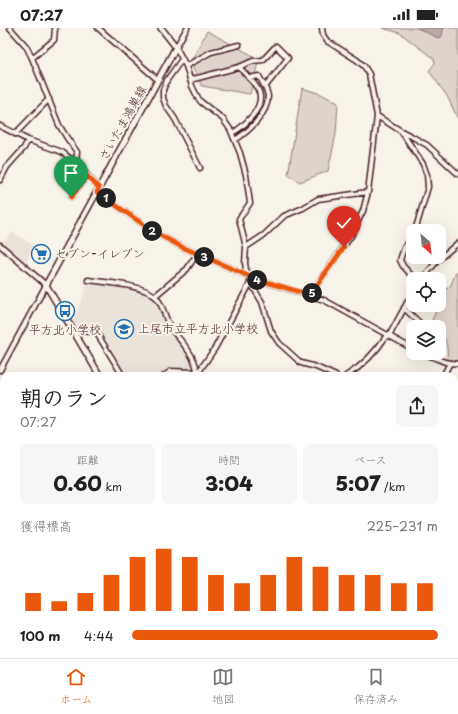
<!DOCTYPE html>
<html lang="ja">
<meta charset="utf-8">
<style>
body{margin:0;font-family:"Playpen Sans","Klee One",sans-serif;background:#f6f6f6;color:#222;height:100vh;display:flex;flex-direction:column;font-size:15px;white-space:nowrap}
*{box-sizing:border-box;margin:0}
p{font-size:13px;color:#767676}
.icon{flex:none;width:22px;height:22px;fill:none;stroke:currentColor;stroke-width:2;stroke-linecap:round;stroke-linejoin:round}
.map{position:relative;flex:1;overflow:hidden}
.sheet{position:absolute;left:0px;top:344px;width:458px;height:286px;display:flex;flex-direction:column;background:#fff;border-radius:12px 12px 0 0;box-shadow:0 4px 16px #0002}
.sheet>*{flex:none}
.needle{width:26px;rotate:152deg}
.fabs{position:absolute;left:406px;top:196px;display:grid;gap:8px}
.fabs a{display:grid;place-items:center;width:40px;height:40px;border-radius:8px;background:#fff;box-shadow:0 4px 16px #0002;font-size:20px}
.pin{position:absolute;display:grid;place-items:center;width:34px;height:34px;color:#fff;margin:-41px -17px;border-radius:50% 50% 50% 0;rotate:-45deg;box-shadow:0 0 4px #0007}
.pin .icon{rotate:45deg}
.km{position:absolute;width:20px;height:20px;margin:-10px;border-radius:50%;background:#222;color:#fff;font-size:11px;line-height:20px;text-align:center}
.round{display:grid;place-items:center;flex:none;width:42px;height:42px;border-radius:8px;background:#f6f6f6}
.overview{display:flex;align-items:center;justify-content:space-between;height:68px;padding:0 20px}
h1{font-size:22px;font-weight:800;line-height:30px}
.figures{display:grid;grid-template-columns:repeat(3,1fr);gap:6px;height:68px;padding:4px 20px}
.figures div{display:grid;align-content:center;border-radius:8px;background:#f6f6f6;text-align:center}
.figures b{font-size:20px;font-weight:800}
.figures small{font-size:11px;font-weight:400}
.figures p{font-size:11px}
.chart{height:112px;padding:8px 20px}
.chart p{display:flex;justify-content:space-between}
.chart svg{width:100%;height:72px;margin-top:4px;stroke:#ea580c;stroke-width:6}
ul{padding:0 20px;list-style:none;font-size:13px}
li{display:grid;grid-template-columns:64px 48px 1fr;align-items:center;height:30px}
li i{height:10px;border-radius:5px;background:#ea580c}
.status{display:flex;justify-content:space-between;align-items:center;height:28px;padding:0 20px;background:#fff;direction:ltr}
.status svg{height:11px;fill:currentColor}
.tab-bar{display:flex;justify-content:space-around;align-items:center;height:56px;border-top:1px solid #e0e0e0;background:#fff;font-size:11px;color:#767676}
.tab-bar a{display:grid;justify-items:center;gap:2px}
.tab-bar .on{color:#ea580c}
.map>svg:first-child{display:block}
.built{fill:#eae3da}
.green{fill:#ded4cc;stroke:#947a7c}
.water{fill:#bcaaa7;stroke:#8e7275}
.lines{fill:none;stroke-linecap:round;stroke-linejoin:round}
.stream{stroke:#8e7275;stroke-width:1}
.minor-casing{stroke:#4a1f2b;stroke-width:7}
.major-casing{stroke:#4a1f2b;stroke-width:8}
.minor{stroke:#f7f3e8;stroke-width:4}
.major{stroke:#f7f3e8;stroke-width:5}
.route-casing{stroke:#fff;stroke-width:8}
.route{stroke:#ea580c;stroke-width:5}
.labels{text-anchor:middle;stroke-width:4;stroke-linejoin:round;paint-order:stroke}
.street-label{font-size:12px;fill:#4a1f2b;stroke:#f7f3e8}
.poi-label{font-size:12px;fill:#4a1f2b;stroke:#f7f3e8;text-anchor:start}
</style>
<div class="status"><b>07:27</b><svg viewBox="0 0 49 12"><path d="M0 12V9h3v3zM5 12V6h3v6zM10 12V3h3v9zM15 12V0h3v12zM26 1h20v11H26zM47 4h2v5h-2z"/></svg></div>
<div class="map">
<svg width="458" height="630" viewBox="0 0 458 630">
<rect width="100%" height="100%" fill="#f7f3e8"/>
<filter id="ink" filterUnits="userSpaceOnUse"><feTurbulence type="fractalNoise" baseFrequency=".025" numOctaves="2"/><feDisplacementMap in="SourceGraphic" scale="8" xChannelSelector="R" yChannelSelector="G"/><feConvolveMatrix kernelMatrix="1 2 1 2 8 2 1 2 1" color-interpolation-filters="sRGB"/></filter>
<g filter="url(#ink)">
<path class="built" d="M 13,204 L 34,218 L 26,235 L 24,235 L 2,215 Z
M 89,253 L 126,258 L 153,268 L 160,276 L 167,298 L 178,311 L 195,334 L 195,340 L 192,342 L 174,340 L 169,342 L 160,348 L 125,348 L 96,301 L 76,300 L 73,293 Z
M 454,430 L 456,430 L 458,433 L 458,551 L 454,554 Z"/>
<path class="green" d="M 382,0 L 458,0 L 458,91 L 447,68 L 429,43 L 435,35 L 434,31 L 400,5 Z
M 207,3 L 259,31 L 250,66 L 202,58 L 190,35 Z
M 302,60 L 321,66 L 338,75 L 336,106 L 328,143 L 300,154 L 288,147 Z
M 458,243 L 458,333 L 447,331 C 448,320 447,311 439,302 L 439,299 L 437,299 L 432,292 L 436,283 L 434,277 L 439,277 L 439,264 L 450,259 L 456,244 Z"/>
<path class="water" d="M 417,0 L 445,0 L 443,2 L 442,8 L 438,10 Z"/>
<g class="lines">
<path class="stream" d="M 175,348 L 176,348
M 454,388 L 458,387"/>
<defs>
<path id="minor" d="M 10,0 L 26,18 L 32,30 L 59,97 L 67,110 L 77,124 L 76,135
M 98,0 L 158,52
M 187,0 L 176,19 L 186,38 L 192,58 L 198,70 L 201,74 L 223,91 L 230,101 L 240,125 L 246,147 L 250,175 L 239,191 L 246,219 L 245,235 L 247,248
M 32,30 L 54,12 L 55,0
M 182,31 L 167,52 L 163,62 L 163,70 L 166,78 L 175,91 L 200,140
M 186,38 L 211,24 L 239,17
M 190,52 L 239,39 L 253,33 L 263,32 L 276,18 L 288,30 L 265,59
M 377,88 L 401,103 L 411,108 L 427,117 L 458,146
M 0,98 L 28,112 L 62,124 L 76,135 L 99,160
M 401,103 L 423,136 L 427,147 L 428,159 L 415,203
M 232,105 C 241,101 247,94 253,87 C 270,65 253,55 239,39
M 15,106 L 49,71
M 235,112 C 248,104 268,86 268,68 C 267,61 262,54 259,48 L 249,50
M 0,152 L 7,139 L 24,120 L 28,112
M 97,164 L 154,204 L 182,219 L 253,250 L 324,272 L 413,321
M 71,169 L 87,148
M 413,209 L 404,220 L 400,232 L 403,238 L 415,251
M 0,217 L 46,257 L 0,342
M 246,219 L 264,207 L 284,188 L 303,180 L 318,171 L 368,164
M 422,251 L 438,232 L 458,215
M 88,252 C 105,254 144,257 156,269 C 164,278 165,292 172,302 C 182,314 195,328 197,343
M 250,254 L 262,274 L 271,303 L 279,315 L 301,335 L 316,339 L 336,348
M 310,267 L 351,208 L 363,183 L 368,164 L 377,88 L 369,46 L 364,38 L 357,32 L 327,13 L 323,7 L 322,0
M 155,268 L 187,241 L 197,226
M 404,280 L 423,298
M 74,303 L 96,304 L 123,348
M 389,308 L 413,264
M 423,325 L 445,334 L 458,336
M 164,348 L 171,343 L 195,344 L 200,342 L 215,320 L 253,250
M 346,348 C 364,337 376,324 387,307
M 443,348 L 450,335
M 454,368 L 458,358
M 454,392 L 458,391
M 454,427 L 457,427 L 458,429
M 0,509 L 4,510
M 454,598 L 458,596
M 0,613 L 4,612
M 53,626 L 56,630
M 185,626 L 192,630 L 196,630
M 423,626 L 425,630
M 110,630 L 115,626
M 145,630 L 150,626
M 199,630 L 208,626
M 311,630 L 368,628 L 372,630
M 371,630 L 374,628 L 404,627"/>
<path id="major" d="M 100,348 L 46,257 L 176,19 L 161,0
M 267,626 L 269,630"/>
</defs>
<use href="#minor" class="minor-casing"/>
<use href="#major" class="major-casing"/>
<use href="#minor" class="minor"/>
<use href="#major" class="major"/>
</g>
</g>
<g class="lines" filter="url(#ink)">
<defs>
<path id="route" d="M 71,169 L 87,148 L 99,160 L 97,164 L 154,204 L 182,219 L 253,250 L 310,267 L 344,219"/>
</defs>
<use href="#route" class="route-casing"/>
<use href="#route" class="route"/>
</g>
<defs>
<symbol id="supermarket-ring" viewBox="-11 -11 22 22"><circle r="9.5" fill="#f7f3e8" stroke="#1f6fb2" stroke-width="1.5"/><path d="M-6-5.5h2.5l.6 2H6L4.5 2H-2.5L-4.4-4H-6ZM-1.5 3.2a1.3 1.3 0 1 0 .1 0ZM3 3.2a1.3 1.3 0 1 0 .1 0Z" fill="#1f6fb2"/></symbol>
<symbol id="bus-ring" viewBox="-11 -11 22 22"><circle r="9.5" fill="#f7f3e8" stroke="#1f6fb2" stroke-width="1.5"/><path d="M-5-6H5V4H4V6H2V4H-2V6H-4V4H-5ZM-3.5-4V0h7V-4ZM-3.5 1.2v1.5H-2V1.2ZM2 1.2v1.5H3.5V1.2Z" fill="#1f6fb2"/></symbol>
<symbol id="school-ring" viewBox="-11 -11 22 22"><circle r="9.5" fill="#f7f3e8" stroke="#1f6fb2" stroke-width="1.5"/><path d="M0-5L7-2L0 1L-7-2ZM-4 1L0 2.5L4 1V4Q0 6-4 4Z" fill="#1f6fb2"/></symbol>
</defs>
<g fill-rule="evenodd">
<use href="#supermarket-ring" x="30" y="215" width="22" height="22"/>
<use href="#bus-ring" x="54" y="272" width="22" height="22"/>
<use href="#school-ring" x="113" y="290" width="22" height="22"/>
</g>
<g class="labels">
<g class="street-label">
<text transform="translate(123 95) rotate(-61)" y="4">さいたま鴻巣線</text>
</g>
<g class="poi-label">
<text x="55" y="230">セブン-イレブン</text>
<text x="138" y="305">上尾市立平方北小学校</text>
<text x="65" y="306" text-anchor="middle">平方北小学校</text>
</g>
</g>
</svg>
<div class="fabs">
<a><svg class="needle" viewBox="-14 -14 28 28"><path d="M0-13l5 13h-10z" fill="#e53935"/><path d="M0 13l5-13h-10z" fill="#767676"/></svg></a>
<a><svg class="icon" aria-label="locate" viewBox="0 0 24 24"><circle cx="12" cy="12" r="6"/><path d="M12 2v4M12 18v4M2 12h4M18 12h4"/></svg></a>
<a><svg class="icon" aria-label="layers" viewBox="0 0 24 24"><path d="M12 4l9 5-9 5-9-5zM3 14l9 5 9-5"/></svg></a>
</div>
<div class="pin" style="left:71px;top:169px;background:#1e9e55"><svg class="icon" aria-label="arrive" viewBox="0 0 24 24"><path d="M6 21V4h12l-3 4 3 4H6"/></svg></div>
<div class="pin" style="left:344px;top:219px;background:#d93025"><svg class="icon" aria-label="check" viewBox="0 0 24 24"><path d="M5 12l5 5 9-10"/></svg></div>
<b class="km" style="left:106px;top:170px">1</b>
<b class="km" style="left:152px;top:203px">2</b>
<b class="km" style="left:204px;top:229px">3</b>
<b class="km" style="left:257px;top:252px">4</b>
<b class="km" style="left:312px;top:265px">5</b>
<section class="sheet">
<div class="overview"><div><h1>朝のラン</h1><p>07:27</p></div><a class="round"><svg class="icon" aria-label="share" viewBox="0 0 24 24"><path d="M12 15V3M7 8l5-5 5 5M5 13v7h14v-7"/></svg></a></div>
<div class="figures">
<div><p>距離</p><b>0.60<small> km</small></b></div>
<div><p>時間</p><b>3:04</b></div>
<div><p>ペース</p><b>5:07<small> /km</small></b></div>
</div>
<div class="chart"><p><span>獲得標高</span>225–231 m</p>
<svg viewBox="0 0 160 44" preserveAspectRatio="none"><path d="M5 44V33M15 44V38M25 44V33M35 44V22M45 44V11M55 44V6M65 44V11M75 44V22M85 44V27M95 44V22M105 44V11M115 44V17M125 44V22M135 44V22M145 44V27M155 44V27"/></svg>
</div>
<ul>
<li><b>100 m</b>4:44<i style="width:100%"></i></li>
</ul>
</section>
</div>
<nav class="tab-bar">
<a class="on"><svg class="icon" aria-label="home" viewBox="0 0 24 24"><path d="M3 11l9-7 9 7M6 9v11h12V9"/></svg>ホーム</a>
<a><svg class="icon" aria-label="map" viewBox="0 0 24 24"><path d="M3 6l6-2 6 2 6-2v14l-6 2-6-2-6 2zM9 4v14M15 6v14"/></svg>地図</a>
<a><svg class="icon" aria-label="saved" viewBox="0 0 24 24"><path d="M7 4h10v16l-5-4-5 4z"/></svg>保存済み</a>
</nav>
